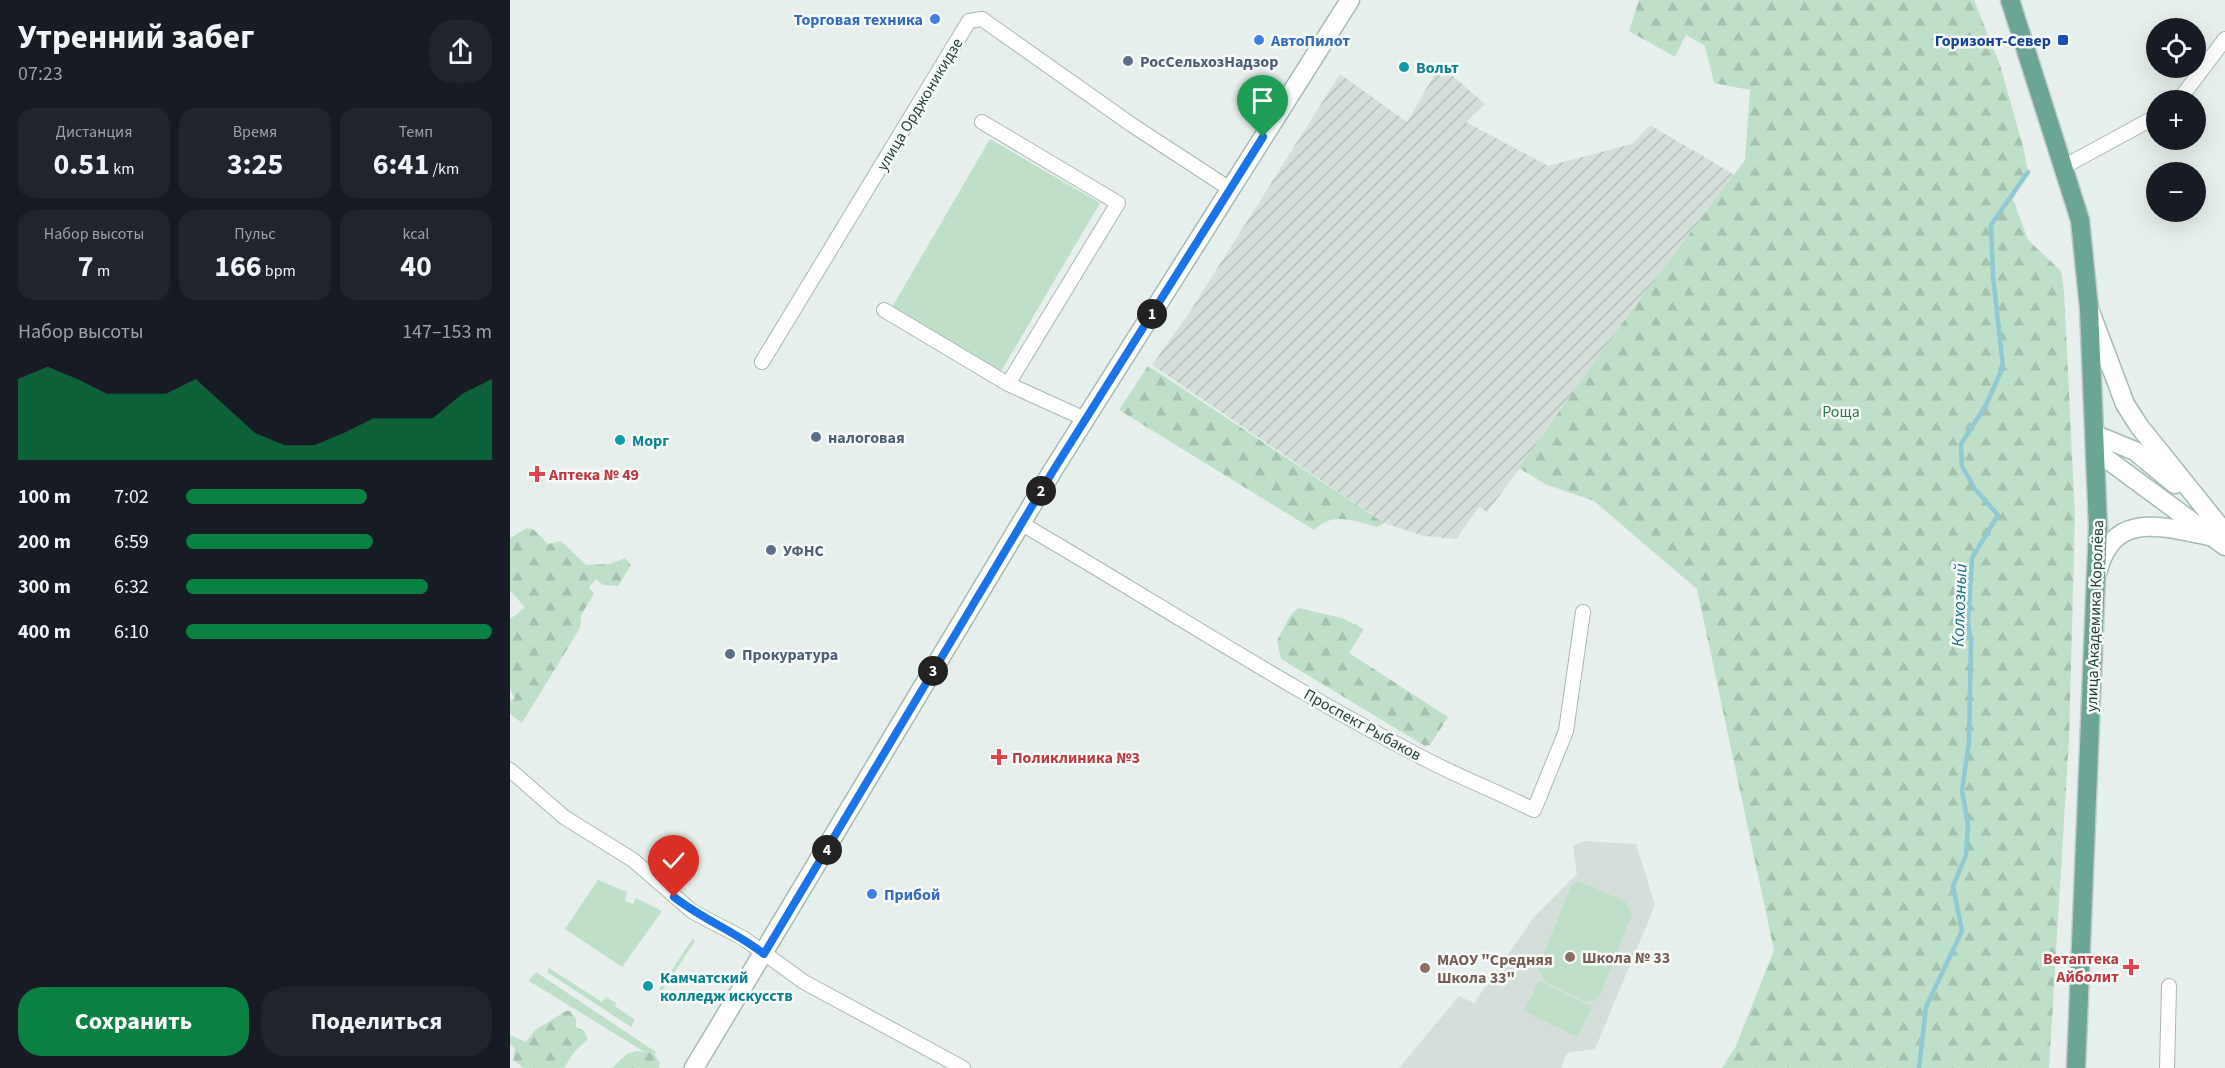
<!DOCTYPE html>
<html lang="ru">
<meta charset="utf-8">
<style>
body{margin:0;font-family:"Source Sans 3",sans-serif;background:#20242c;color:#f1f3f6;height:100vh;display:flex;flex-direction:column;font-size:22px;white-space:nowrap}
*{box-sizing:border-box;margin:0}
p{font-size:20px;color:#9ea1a6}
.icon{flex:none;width:33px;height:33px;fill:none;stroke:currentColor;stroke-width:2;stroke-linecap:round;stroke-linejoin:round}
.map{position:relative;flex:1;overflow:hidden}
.sheet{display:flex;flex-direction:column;background:#171b24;width:510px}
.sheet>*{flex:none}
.tools{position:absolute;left:1636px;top:18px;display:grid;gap:12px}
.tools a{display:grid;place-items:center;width:60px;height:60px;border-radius:50%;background:#171b24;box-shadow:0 6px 24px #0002;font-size:30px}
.pin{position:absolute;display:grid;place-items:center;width:51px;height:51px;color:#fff;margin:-62px -26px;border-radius:50% 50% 50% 0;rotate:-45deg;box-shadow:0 0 6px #0007}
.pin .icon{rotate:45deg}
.km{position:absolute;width:30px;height:30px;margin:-15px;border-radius:50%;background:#222;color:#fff;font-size:16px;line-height:30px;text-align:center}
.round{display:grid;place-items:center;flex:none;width:63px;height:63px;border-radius:24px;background:#20242c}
.headline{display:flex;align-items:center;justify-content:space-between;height:102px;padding:0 18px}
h1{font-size:33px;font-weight:700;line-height:45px}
.metrics{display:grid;grid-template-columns:repeat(3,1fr);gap:9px;height:102px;padding:6px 18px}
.metrics div{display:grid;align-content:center;border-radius:15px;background:#20242c;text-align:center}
.metrics b{font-size:30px;font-weight:700}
.metrics small{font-size:16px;font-weight:400}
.metrics p{font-size:16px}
.chart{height:168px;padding:12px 18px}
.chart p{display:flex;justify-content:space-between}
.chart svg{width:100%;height:108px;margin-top:6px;fill:#0b8043;opacity:.7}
.button{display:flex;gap:12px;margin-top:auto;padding:12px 18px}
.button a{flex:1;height:69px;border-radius:24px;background:#0b8043;color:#fff;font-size:24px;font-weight:700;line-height:69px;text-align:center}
.button a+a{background:#20242c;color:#f1f3f6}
ul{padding:0 18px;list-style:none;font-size:20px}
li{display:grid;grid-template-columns:96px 72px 1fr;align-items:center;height:45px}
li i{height:15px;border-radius:8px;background:#0b8043}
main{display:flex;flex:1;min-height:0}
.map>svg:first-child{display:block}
.built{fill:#d4dfda}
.industrial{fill:url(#industrial-furrows)}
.green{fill:#bfe0c8}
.forest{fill:url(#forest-firs)}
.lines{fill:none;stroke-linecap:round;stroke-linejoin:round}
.stream{stroke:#8ec9d4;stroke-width:4.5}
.minor-casing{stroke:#a8b8b2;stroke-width:16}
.secondary-casing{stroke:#a4bbb3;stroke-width:21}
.primary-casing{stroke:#c2cac8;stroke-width:21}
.minor{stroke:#fff;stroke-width:14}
.secondary{stroke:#fff;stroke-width:18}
.primary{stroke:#6aa596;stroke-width:18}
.route-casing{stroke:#fff;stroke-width:12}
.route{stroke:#1a73e8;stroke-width:8}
.shop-dot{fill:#3f7fe0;stroke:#f7fbf9;stroke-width:2}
.transit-dot{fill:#1a4fb4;stroke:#f7fbf9;stroke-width:2}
.service-dot{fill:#5c6f8a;stroke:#f7fbf9;stroke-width:2}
.culture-dot{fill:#0f9aa8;stroke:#f7fbf9;stroke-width:2}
.health-dot{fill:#e0444e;stroke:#f7fbf9;stroke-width:2}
.education-dot{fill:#8d6e63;stroke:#f7fbf9;stroke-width:2}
.labels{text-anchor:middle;stroke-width:5;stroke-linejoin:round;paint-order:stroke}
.shop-label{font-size:16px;font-weight:bold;fill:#366cbe;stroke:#f7fbf9;text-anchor:start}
.transit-label{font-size:16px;font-weight:bold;fill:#164399;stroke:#f7fbf9;text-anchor:end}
.service-label{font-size:16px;font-weight:bold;fill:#4e5e75;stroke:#f7fbf9;text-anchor:start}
.culture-label{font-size:16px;font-weight:bold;fill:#0d838f;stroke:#f7fbf9;text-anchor:start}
.street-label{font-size:16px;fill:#24423a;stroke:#f7fbf9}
.park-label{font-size:16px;fill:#2d7a4b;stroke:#f7fbf9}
.health-label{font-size:16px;font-weight:bold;fill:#be3a42;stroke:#f7fbf9;text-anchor:start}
.education-label{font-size:16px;font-weight:bold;fill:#785e54;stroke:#f7fbf9;text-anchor:start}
.water-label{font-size:18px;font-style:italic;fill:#1c6f80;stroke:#f7fbf9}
</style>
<main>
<section class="sheet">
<div class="headline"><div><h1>Утренний забег</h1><p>07:23</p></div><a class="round"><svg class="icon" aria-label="share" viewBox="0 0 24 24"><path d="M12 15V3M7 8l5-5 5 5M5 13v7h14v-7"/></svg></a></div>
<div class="metrics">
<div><p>Дистанция</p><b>0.51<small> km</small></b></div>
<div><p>Время</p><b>3:25</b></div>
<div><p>Темп</p><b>6:41<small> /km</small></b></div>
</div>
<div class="metrics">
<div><p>Набор высоты</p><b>7<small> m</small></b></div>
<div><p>Пульс</p><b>166<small> bpm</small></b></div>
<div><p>kcal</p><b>40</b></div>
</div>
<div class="chart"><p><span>Набор высоты</span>147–153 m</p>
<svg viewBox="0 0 160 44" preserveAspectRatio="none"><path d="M0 44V11L10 6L20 11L30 17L40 17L50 17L60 11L70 22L80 33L90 38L100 38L110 33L120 27L130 27L140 27L150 17L160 11V44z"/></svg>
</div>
<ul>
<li><b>100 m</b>7:02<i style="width:59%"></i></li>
<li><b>200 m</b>6:59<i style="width:61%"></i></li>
<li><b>300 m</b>6:32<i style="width:79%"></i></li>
<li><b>400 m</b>6:10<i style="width:100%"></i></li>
</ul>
<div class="button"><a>Сохранить</a><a>Поделиться</a></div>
</section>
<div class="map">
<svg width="1715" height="1068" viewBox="0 0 1715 1068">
<defs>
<pattern id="industrial-furrows" width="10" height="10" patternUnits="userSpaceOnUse" patternTransform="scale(1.5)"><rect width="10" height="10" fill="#d4dfda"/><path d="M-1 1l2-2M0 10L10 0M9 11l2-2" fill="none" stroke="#b6c1bc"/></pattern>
<pattern id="forest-firs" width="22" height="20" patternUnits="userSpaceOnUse" patternTransform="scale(1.5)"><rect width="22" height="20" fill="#bfe0c8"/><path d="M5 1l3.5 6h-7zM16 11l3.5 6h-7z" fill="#a4c1ad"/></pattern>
</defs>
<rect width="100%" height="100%" fill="#e6efeb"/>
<path class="built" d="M 1074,841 L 1126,844 L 1145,905 L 1085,1049 L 1057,1053 L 1051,1068 L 889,1068 L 949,996 L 964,1003 L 1024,917 L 1067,874 L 1063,846 Z"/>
<path class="industrial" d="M 930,65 L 975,104 L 956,122 L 1038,166 L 1122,144 L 1140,125 L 1230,178 L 977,512 L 969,507 L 946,539 L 914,536 L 874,523 L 642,365 L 681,310 L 830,74 L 897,122 Z"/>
<path class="green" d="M 480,139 L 590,203 L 490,373 L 381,309 Z
M 88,880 L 117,892 L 115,901 L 123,904 L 126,898 L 152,911 L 112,967 L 55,929 Z
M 1067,881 L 1115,901 L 1122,914 L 1090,995 L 1087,999 L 1077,1002 L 1035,982 L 1028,968 L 1060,888 Z
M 183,938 L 185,941 L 152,991 L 149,989 Z
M 39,968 L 92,1002 L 96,997 L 106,1003 L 105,1006 L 125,1020 L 121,1027 L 37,972 Z
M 26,972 L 146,1052 L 143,1057 L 19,981 Z
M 1029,981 L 1082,1007 L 1067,1037 L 1014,1011 Z"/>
<path class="forest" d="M 1129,0 L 1464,0 L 1490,65 L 1514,150 L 1518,172 L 1503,199 L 1518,240 L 1551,271 L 1554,291 L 1565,516 L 1559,738 L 1539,1068 L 1212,1068 L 1226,1046 L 1264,950 L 1187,589 L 1084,501 L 1035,484 L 1009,468 L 1108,329 L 1235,160 L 1240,90 L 1204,83 L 1195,46 L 1176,35 L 1165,57 L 1119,31 Z
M 638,366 L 646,371 L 874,523 L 867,527 C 844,521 823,511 804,530 L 609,410 Z
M 17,528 L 24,530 L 38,544 L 51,541 L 76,565 L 100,564 L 115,558 L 121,565 L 108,586 L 93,585 L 86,579 L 79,587 L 84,594 L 71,615 L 70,628 L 12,723 L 0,714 L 0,700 L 5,699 L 0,689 L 0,619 L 15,608 L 2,592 L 0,593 L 0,538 Z
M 788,608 L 832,618 L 854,629 L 839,653 L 938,717 L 920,745 L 915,746 L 771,659 L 767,641 L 780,616 Z
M 56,1011 L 60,1011 L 66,1019 L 66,1027 L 74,1031 L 78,1039 L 65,1051 L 54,1068 L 14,1068 L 3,1060 L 5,1048 L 0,1044 L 0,1035 L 16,1042 L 25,1030 Z
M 127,1051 L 144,1054 L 150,1063 L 149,1068 L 102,1068 L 117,1054 Z"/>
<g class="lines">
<path class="stream" d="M 1409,1068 L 1416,1007 L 1452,931 L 1443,886 L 1456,855 L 1458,824 L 1452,791 L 1459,742 L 1461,641 L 1458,623 L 1462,558 L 1488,515 L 1465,489 L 1452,466 L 1451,444 L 1476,405 L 1493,367 L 1483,276 L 1481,225 L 1518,172"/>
<defs>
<path id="minor" d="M 1669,100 L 1715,39
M 472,122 L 608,203 L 498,384 L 575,419
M 1555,166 L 1647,116
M 374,310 L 498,384
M 252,362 L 459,21 L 472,19 L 622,125 L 720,189
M 512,524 C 648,603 780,690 921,762 C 954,779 990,793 1024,810 L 1056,731 L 1073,612
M 0,770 L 54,817 L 123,860 L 183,912 L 233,938 L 294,982 L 453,1068
M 1657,1068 L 1659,986"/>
<path id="secondary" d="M 1581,314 L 1615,404 L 1629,426 L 1715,533
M 1586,435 L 1625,451 L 1665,484
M 1586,451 L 1715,546
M 1588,570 C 1604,510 1653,527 1699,536
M 184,1068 L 543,470 L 840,0"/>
<path id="primary" d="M 1500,0 L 1570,220 L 1579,308 L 1588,527 L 1566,1068"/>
</defs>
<use href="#minor" class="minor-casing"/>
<use href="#secondary" class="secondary-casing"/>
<use href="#primary" class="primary-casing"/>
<use href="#minor" class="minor"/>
<use href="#secondary" class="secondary"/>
<use href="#primary" class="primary"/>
</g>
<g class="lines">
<defs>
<path id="route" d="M 164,897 C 192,919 226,932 254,954 L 543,471 L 753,137"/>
</defs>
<use href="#route" class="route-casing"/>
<use href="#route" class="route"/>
</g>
<g class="shop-dot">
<circle cx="425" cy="19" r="6"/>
<circle cx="749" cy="40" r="6"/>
<circle cx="362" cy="894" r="6"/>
</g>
<rect class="transit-dot" x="1547" y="34" width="12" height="12" rx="3"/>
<g class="service-dot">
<circle cx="618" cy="61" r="6"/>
<circle cx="306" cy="437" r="6"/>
<circle cx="261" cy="550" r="6"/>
<circle cx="220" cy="654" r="6"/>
</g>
<g class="culture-dot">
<circle cx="894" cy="67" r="6"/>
<circle cx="110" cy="440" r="6"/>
<circle cx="138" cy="986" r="6"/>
</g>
<g class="health-dot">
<path d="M24 465h6v6h6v6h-6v6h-6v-6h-6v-6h6z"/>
<path d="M486 748h6v6h6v6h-6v6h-6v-6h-6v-6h6z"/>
<path d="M1618 958h6v6h6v6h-6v6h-6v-6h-6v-6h6z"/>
</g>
<g class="education-dot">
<circle cx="1060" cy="957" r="6"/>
<circle cx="915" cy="968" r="6"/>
</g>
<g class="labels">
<g class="shop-label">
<text x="413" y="25" text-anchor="end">Торговая техника</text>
<text x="761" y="46">АвтоПилот</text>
<text x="374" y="900">Прибой</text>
</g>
<g class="transit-label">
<text x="1541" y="46">Горизонт-Север</text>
</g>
<g class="service-label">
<text x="630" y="67">РосСельхозНадзор</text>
<text x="318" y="443">налоговая</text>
<text x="273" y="556">УФНС</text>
<text x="232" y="660">Прокуратура</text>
</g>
<g class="culture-label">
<text x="906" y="73">Вольт</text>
<text x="122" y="446">Морг</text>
<text x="150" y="983">Камчатский<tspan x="150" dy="18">колледж искусств</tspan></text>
</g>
<g class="street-label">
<text transform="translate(409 104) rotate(-59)" y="6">улица Орджоникидзе</text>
<text transform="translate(1584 616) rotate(-88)" y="6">улица Академика Королёва</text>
<text transform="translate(853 724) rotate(29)" y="6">Проспект Рыбаков</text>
</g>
<g class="park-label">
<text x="1331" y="417">Роща</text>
</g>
<g class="health-label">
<text x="39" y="480">Аптека № 49</text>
<text x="502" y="763">Поликлиника №3</text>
<text x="1609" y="964" text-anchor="end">Ветаптека<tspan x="1609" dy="18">Айболит</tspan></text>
</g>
<g class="education-label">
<text x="1072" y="963">Школа № 33</text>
<text x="927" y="965">МАОУ "Средняя<tspan x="927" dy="18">Школа 33"</tspan></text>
</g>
<g class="water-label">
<text transform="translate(1449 605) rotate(-88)" y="6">Колхозный</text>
</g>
</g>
</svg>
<div class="tools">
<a><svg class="icon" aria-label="locate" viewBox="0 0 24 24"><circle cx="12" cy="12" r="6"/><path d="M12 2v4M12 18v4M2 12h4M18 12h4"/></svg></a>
<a>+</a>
<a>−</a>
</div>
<div class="pin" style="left:753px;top:137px;background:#1e9e55"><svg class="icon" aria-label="arrive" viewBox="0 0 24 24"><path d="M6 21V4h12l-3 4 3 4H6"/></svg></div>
<div class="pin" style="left:164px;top:897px;background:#d93025"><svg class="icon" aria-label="check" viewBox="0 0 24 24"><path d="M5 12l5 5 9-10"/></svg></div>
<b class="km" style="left:642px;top:314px">1</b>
<b class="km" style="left:531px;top:491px">2</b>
<b class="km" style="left:423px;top:671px">3</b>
<b class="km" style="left:317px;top:850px">4</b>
</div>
</main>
